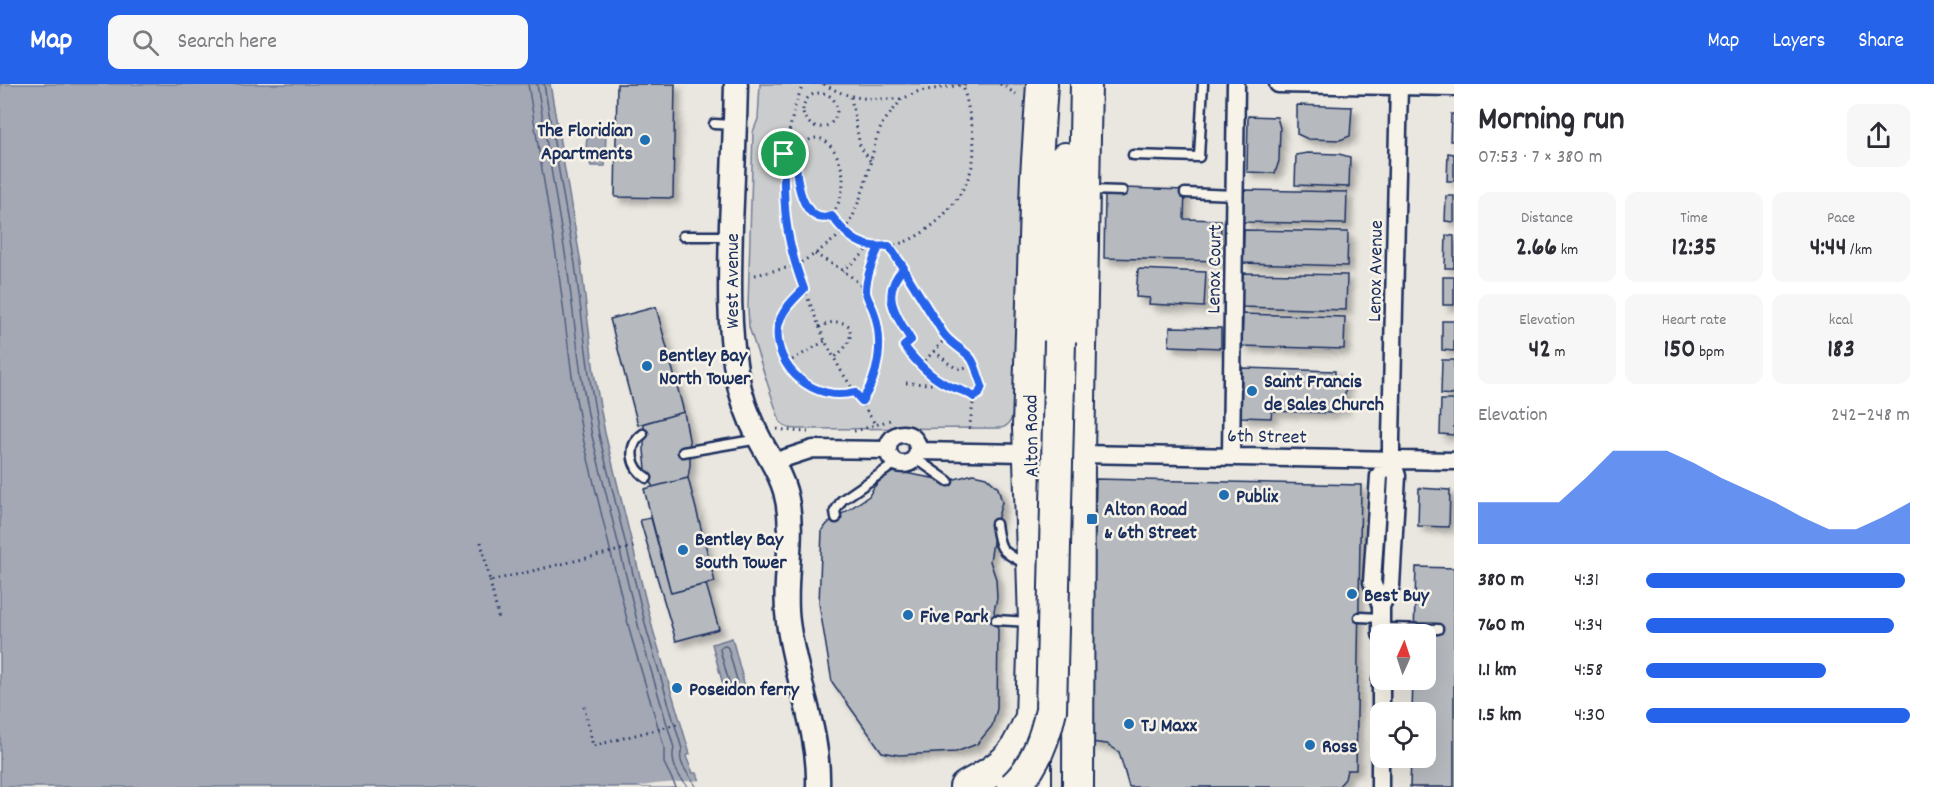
<!DOCTYPE html>
<meta charset="utf-8">
<style>
body{margin:0;font-family:Dekko,sans-serif;background:#f7f7f7;color:#2b2b33;height:100vh;display:flex;flex-direction:column;font-size:22px;white-space:nowrap}
*{box-sizing:border-box;margin:0}
p{font-size:20px;color:#7c7c81}
.icon{flex:none;width:33px;height:33px;fill:none;stroke:currentColor;stroke-width:2;stroke-linecap:round;stroke-linejoin:round}
.map{position:relative;flex:1;overflow:hidden}
.panel{display:flex;flex-direction:column;background:#fff;width:480px}
.panel>*{flex:none}
.needle{width:39px;rotate:3deg}
.buttons{position:absolute;left:1370px;top:540px;display:grid;gap:12px}
.buttons a{display:grid;place-items:center;width:66px;height:66px;border-radius:12px;background:#fff;box-shadow:0 6px 24px #0002;font-size:30px}
.pin{position:absolute;display:grid;place-items:center;width:51px;height:51px;color:#fff;margin:-26px;border:3px solid #fff;border-radius:50%;box-shadow:0 2px 6px #0007}
.round{display:grid;place-items:center;flex:none;width:63px;height:63px;border-radius:12px;background:#f7f7f7}
.headline{display:flex;align-items:center;justify-content:space-between;height:102px;padding:0 24px}
h1{font-size:33px;font-weight:700;line-height:45px}
.metrics{display:grid;grid-template-columns:repeat(3,1fr);gap:9px;height:102px;padding:6px 24px}
.metrics div{display:grid;align-content:center;border-radius:12px;background:#f7f7f7;text-align:center}
.metrics b{font-size:26px;font-weight:700}
.metrics small{font-size:16px;font-weight:400}
.metrics p{font-size:16px}
.chart{height:168px;padding:12px 24px}
.chart p{display:flex;justify-content:space-between}
.chart svg{width:100%;height:108px;margin-top:6px;fill:#2563eb;opacity:.7}
ul{padding:0 24px;list-style:none;font-size:20px}
li{display:grid;grid-template-columns:96px 72px 1fr;align-items:center;height:45px}
li i{height:15px;border-radius:8px;background:#2563eb}
header{display:flex;align-items:center;gap:36px;box-sizing:border-box;height:84px;padding:0 30px;background:#2563eb;color:#fff}
header strong{font-size:28px}
nav{display:flex;gap:33px;margin-inline-start:auto;font-size:21px}
.search{width:420px;height:54px;background:#f7f7f7;display:flex;align-items:center;gap:15px;box-sizing:border-box;padding:0 21px;border-radius:12px;color:#7c7c81;font-size:22px}
main{display:flex;flex:1;min-height:0}
.map>svg:first-child{display:block}
.park{fill:#cbcccd;stroke:#737e96;stroke-width:1.5}
.water{fill:#a3a8b4;stroke:#6d7892;stroke-width:1.5}
.pier{fill:#eae7e0}
.lines{fill:none;stroke-linecap:round;stroke-linejoin:round}
.shore{stroke:#515f80;stroke-width:1.5}
.building{fill:#b6babf;stroke:#1b2f5e;stroke-width:1.5;filter:url(#shadow)}
.lane-casing{stroke:#1b2f5e;stroke-width:13}
.street-casing{stroke:#1b2f5e;stroke-width:21}
.secondary-casing{stroke:#1b2f5e;stroke-width:27}
.highway-casing{stroke:#1b2f5e;stroke-width:34}
.path{stroke:#1b2f5e;stroke-width:3;stroke-dasharray:1.5 4.5;stroke-linecap:butt}
.lane{stroke:#f7f3e8;stroke-width:8}
.street{stroke:#f7f3e8;stroke-width:16}
.secondary{stroke:#f7f3e8;stroke-width:22}
.highway{stroke:#f7f3e8;stroke-width:30}
.highway-bridge-casing{stroke:#1b2f5e;stroke-width:34;stroke-linecap:butt}
.highway-bridge{stroke:#f7f3e8;stroke-width:30}
.route-casing{stroke:#fff;stroke-width:12}
.route{stroke:#2563eb;stroke-width:8}
.poi-dot{fill:#1f6fb2;stroke:#f7f3e8;stroke-width:2}
.labels{text-anchor:middle;stroke-width:5;stroke-linejoin:round;paint-order:stroke}
.poi-label{font-size:20px;font-weight:bold;fill:#1b2f5e;stroke:#f7f3e8;text-anchor:start}
.street-label{font-size:20px;fill:#1b2f5e;stroke:#f7f3e8}
</style>
<header>
<strong>Map</strong>
<div class="search"><svg class="icon" aria-label="search" viewBox="0 0 24 24"><circle cx="10" cy="10" r="6"/><path d="M15 15l6 6"/></svg>Search here</div>
<nav><a>Map</a><a>Layers</a><a>Share</a></nav>
</header>
<main>
<div class="map">
<svg width="1454" height="703" viewBox="0 0 1454 703">
<defs>
<filter id="shadow"><feDropShadow dx="5.5" dy="5.5" stdDeviation="3" flood-color="#0004"/></filter>
</defs>
<rect width="100%" height="100%" fill="#eae7e0"/>
<filter id="ink" filterUnits="userSpaceOnUse"><feTurbulence type="fractalNoise" baseFrequency=".0167" numOctaves="2"/><feDisplacementMap in="SourceGraphic" scale="12" xChannelSelector="R" yChannelSelector="G"/><feConvolveMatrix kernelMatrix="1 2 1 2 8 2 1 2 1" color-interpolation-filters="sRGB"/></filter>
<g filter="url(#ink)">
<path class="park" d="M 760,0 L 1028,0 L 1014,326 C 1012,335 1009,344 999,344 L 796,345 L 788,344 L 780,338 L 749,243 L 748,223 L 753,48 L 758,35 Z"/>
<path class="water" d="M 0,0 L 550,0 L 581,179 L 594,289 L 605,349 L 653,546 L 690,670 L 686,672 L 693,689 L 697,689 L 702,703 L 0,703 Z
M 591,44 L 606,44 L 605,82 L 591,82 C 585,69 584,57 591,44 Z
M 732,554 L 745,603 L 725,608 L 712,560 Z"/>
<path class="pier" d="M 702,696 L 705,703 L 637,703 L 655,700 Z"/>
<g class="lines">
<path class="shore" d="M 528,0 L 558,183 L 572,292 L 583,354 L 631,552 L 664,663 L 664,679 L 676,703
M 537,0 L 567,181 L 581,291 L 592,352 L 640,549 L 674,664 C 670,678 678,692 688,703
M 544,0 L 575,180 L 589,290 L 599,351 L 647,547 L 682,665 C 676,680 690,690 696,703
M 726,562 L 728,564 L 737,596 L 736,599 L 732,600 L 729,598 L 720,566 L 721,563 Z"/>
</g>
<path class="building" d="M 617,0 L 675,0 L 673,114 L 615,113 Z
M 1297,21 L 1352,23 L 1350,52 L 1340,56 L 1308,55 L 1297,50 Z
M 1451,30 L 1454,30 L 1454,57 L 1450,57 Z
M 1248,32 L 1277,33 L 1280,44 L 1279,77 L 1275,89 L 1247,88 Z
M 1308,69 L 1339,70 L 1350,73 L 1349,103 L 1295,101 L 1296,71 Z
M 1448,69 L 1454,70 L 1454,97 L 1447,97 Z
M 1123,104 L 1185,106 L 1184,135 L 1221,136 L 1220,177 L 1104,174 L 1105,112 L 1122,112 Z
M 1244,106 L 1347,108 L 1346,140 L 1243,138 Z
M 1446,112 L 1454,112 L 1454,138 L 1445,137 Z
M 1244,146 L 1348,148 L 1347,182 L 1243,179 Z
M 1446,151 L 1454,152 L 1454,184 L 1445,184 Z
M 1138,185 L 1206,188 L 1204,223 L 1149,220 L 1150,214 L 1136,213 Z
M 1242,189 L 1347,191 L 1346,226 L 1241,223 Z
M 1443,193 L 1454,193 L 1454,221 L 1443,221 Z
M 656,223 L 684,328 L 638,341 L 610,235 Z
M 1243,230 L 1345,233 L 1344,265 L 1242,262 Z
M 1442,237 L 1454,237 L 1454,267 L 1442,266 Z
M 1170,243 L 1221,244 L 1221,264 L 1169,262 Z
M 1442,276 L 1454,276 L 1454,311 L 1441,310 Z
M 1242,284 L 1335,287 L 1335,295 L 1346,295 L 1344,325 L 1334,325 L 1333,329 L 1272,327 L 1271,334 L 1241,333 Z
M 1441,316 L 1454,316 L 1454,351 L 1440,350 Z
M 684,328 L 690,361 L 690,381 L 688,394 L 653,403 L 647,394 L 644,366 L 644,339 Z
M 894,387 L 948,397 L 973,390 L 986,393 L 998,404 L 1002,418 L 996,440 L 990,477 L 996,495 L 997,514 L 994,527 L 998,546 L 997,625 L 992,642 L 977,660 L 956,668 L 899,671 L 882,668 L 832,598 L 819,519 L 822,447 L 827,440 L 869,412 L 874,403 L 885,391 Z
M 688,394 L 715,498 L 671,509 L 644,405 Z
M 1096,395 L 1361,401 L 1356,686 L 1347,686 L 1345,695 L 1338,703 L 1129,703 L 1119,668 L 1107,660 L 1090,658 Z
M 1419,404 L 1450,406 L 1449,443 L 1418,442 Z
M 651,434 L 671,509 L 706,500 L 719,545 L 676,557 L 640,436 Z
M 1416,483 L 1454,484 L 1454,703 L 1410,703 L 1411,674 L 1425,674 L 1425,628 L 1412,628 L 1413,596 L 1425,596 L 1425,550 L 1414,550 Z"/>
<g class="lines">
<defs>
<path id="lane" d="M 714,40 L 735,41
M 1133,71 L 1199,73 L 1203,0
M 1089,106 L 1122,107
M 1185,109 L 1235,111
M 683,152 L 731,152
M 643,350 C 626,362 631,384 647,394
M 683,368 L 759,355
M 915,374 L 948,397
M 836,434 L 835,427 L 842,416 L 896,379
M 996,440 C 1000,468 1001,466 1025,480
M 1359,533 L 1381,534
M 996,536 L 1028,538
M 1381,544 L 1438,545"/>
<path id="street" d="M 1278,0 L 1454,3
M888 365a15 15 0 1 1 30 0a15 15 0 1 1-30 0Z
M 918,367 L 1028,369
M 1079,370 L 1454,377
M 1231,371 L 1236,0
M 773,378 L 813,365 L 887,366
M 1381,522 L 1391,502 L 1397,392 L 1391,375 L 1391,355 L 1399,0
M 1381,550 L 1381,522 L 1372,498 L 1379,392 L 1391,375
M 1381,628 L 1381,596
M 1380,703 L 1380,674"/>
<path id="secondary" d="M 736,0 C 735,47 733,94 731,141 C 730,189 728,238 736,286 C 740,310 747,332 759,354 C 768,372 780,388 785,407 C 797,450 782,495 788,538 C 795,594 820,647 818,703"/>
<path id="highway" d="M 1060,257 L 1065,74
M 965,703 C 983,693 1002,683 1014,667 C 1021,656 1026,644 1031,633
M 1036,703 L 1036,645 L 1031,633 L 1034,538 L 1028,343 L 1036,92 L 1042,0
M 1078,703 L 1079,370 L 1086,0"/>
</defs>
<use href="#lane" class="lane-casing"/>
<use href="#street" class="street-casing"/>
<use href="#secondary" class="secondary-casing"/>
<use href="#highway" class="highway-casing"/>
<path class="path" d="M 824,0 C 850,17 873,15 902,15
M 1000,0 L 1016,10
M803 26a17 17 0 1 1 34 0a17 17 0 1 1-34 0Z
M 851,13 L 860,62 L 871,78
M 784,70 L 795,22 L 803,0
M 797,71 L 784,70 L 785,130 L 788,158 L 795,182 L 825,257 L 840,285 L 875,340
M 832,132 C 801,145 786,78 804,60 C 826,39 844,79 843,97 C 843,110 838,121 832,132 C 839,142 846,152 858,158 C 904,179 962,126 972,82 C 978,56 968,26 963,0
M 890,162 L 904,184 C 879,209 896,231 911,256 L 904,262 L 912,272 L 932,291 L 974,313 L 969,347
M 815,170 C 830,179 849,188 861,202 C 887,233 883,284 862,317
M 904,184 L 949,258 L 972,276 L 982,302 L 979,310 L 974,313
M 842,187 L 862,171 L 869,162
M 755,191 L 795,182 L 815,170 L 844,148 L 853,132 L 864,104 L 876,56 L 882,40 L 902,15 L 919,7 L 969,0
M 804,205 C 793,216 781,227 778,243 C 773,285 816,319 854,307
M 866,208 L 872,177 L 879,163
M 819,243 C 830,238 838,235 849,242 C 854,257 844,265 834,274
M 934,267 C 949,278 957,293 973,278
M 787,279 L 825,257
M 921,281 L 946,254
M 906,299 L 932,300
M 777,345 L 792,347 L 808,348
M 854,347 L 863,345 L 893,335
M 481,458 L 490,497 L 633,463
M 490,497 L 499,536
M 584,622 L 593,662 L 681,639"/>
<use href="#lane" class="lane"/>
<use href="#street" class="street"/>
<use href="#secondary" class="secondary"/>
<use href="#highway" class="highway"/>
<defs>
<path id="highway-bridge" d="M 1013,703 C 1035,684 1045,654 1051,626 L 1060,257"/>
</defs>
<use href="#highway-bridge" class="highway-bridge-casing"/>
<use href="#highway-bridge" class="highway-bridge"/>
</g>
</g>
<g class="lines" filter="url(#ink)">
<defs>
<path id="route" d="M 784,70 C 783,123 785,155 804,205 C 793,216 781,227 778,243 C 773,285 816,319 854,308 L 862,317 C 879,291 884,259 874,228 C 872,221 866,214 866,207 C 866,192 873,176 879,163 L 889,162 L 943,249 C 951,260 961,264 970,273 C 976,280 978,293 982,302 L 979,310 L 974,313 C 966,307 956,305 947,301 C 929,292 916,278 904,262 L 911,256 C 896,231 879,210 904,184 L 889,162 C 861,165 848,154 832,132 C 802,144 794,91 797,71 L 784,70"/>
</defs>
<use href="#route" class="route-casing"/>
<use href="#route" class="route"/>
</g>
<g class="poi-dot">
<circle cx="645" cy="56" r="6"/>
<circle cx="647" cy="282" r="6"/>
<circle cx="1252" cy="307" r="6"/>
<circle cx="1224" cy="411" r="6"/>
<rect x="1086" y="429" width="12" height="12" rx="3"/>
<circle cx="683" cy="466" r="6"/>
<circle cx="1352" cy="510" r="6"/>
<circle cx="908" cy="531" r="6"/>
<circle cx="677" cy="604" r="6"/>
<circle cx="1129" cy="640" r="6"/>
<circle cx="1310" cy="661" r="6"/>
</g>
<g class="labels">
<g class="poi-label">
<text x="633" y="52" text-anchor="end">The Floridian<tspan x="633" dy="23">Apartments</tspan></text>
<text x="659" y="277">Bentley Bay<tspan x="659" dy="23">North Tower</tspan></text>
<text x="1264" y="303">Saint Francis<tspan x="1264" dy="23">de Sales Church</tspan></text>
<text x="1236" y="418">Publix</text>
<text x="1104" y="431">Alton Road<tspan x="1104" dy="23">&amp; 6th Street</tspan></text>
<text x="695" y="461">Bentley Bay<tspan x="695" dy="23">South Tower</tspan></text>
<text x="1364" y="517">Best Buy</text>
<text x="920" y="538">Five Park</text>
<text x="689" y="611">Poseidon ferry</text>
<text x="1141" y="647">TJ Maxx</text>
<text x="1322" y="668">Ross</text>
</g>
<g class="street-label">
<text transform="translate(1213 185) rotate(-89)" y="7">Lenox Court</text>
<text transform="translate(1374 187) rotate(-89)" y="7">Lenox Avenue</text>
<text transform="translate(731 197) rotate(-90)" y="7">West Avenue</text>
<text transform="translate(1267 351) rotate(1)" y="7">6th Street</text>
<text transform="translate(1030 352) rotate(-91)" y="7">Alton Road</text>
</g>
</g>
</svg>
<div class="buttons">
<a><svg class="needle" viewBox="-14 -14 28 28"><path d="M0-13l5 13h-10z" fill="#e53935"/><path d="M0 13l5-13h-10z" fill="#7c7c81"/></svg></a>
<a><svg class="icon" aria-label="locate" viewBox="0 0 24 24"><circle cx="12" cy="12" r="6"/><path d="M12 2v4M12 18v4M2 12h4M18 12h4"/></svg></a>
</div>
<div class="pin" style="left:784px;top:70px;background:#1e9e55"><svg class="icon" aria-label="arrive" viewBox="0 0 24 24"><path d="M6 21V4h12l-3 4 3 4H6"/></svg></div>
</div>
<section class="panel">
<div class="headline"><div><h1>Morning run</h1><p>07:53 · 7 × 380 m</p></div><a class="round"><svg class="icon" aria-label="share" viewBox="0 0 24 24"><path d="M12 15V3M7 8l5-5 5 5M5 13v7h14v-7"/></svg></a></div>
<div class="metrics">
<div><p>Distance</p><b>2.66<small> km</small></b></div>
<div><p>Time</p><b>12:35</b></div>
<div><p>Pace</p><b>4:44<small> /km</small></b></div>
</div>
<div class="metrics">
<div><p>Elevation</p><b>42<small> m</small></b></div>
<div><p>Heart rate</p><b>150<small> bpm</small></b></div>
<div><p>kcal</p><b>183</b></div>
</div>
<div class="chart"><p><span>Elevation</span>242–248 m</p>
<svg viewBox="0 0 160 44" preserveAspectRatio="none"><path d="M0 44V27L10 27L20 27L30 27L40 17L50 6L60 6L70 6L80 11L90 17L100 22L110 27L120 33L130 38L140 38L150 33L160 27V44z"/></svg>
</div>
<ul>
<li><b>380 m</b>4:31<i style="width:98%"></i></li>
<li><b>760 m</b>4:34<i style="width:94%"></i></li>
<li><b>1.1 km</b>4:58<i style="width:68%"></i></li>
<li><b>1.5 km</b>4:30<i style="width:100%"></i></li>
</ul>
</section>
</main>
